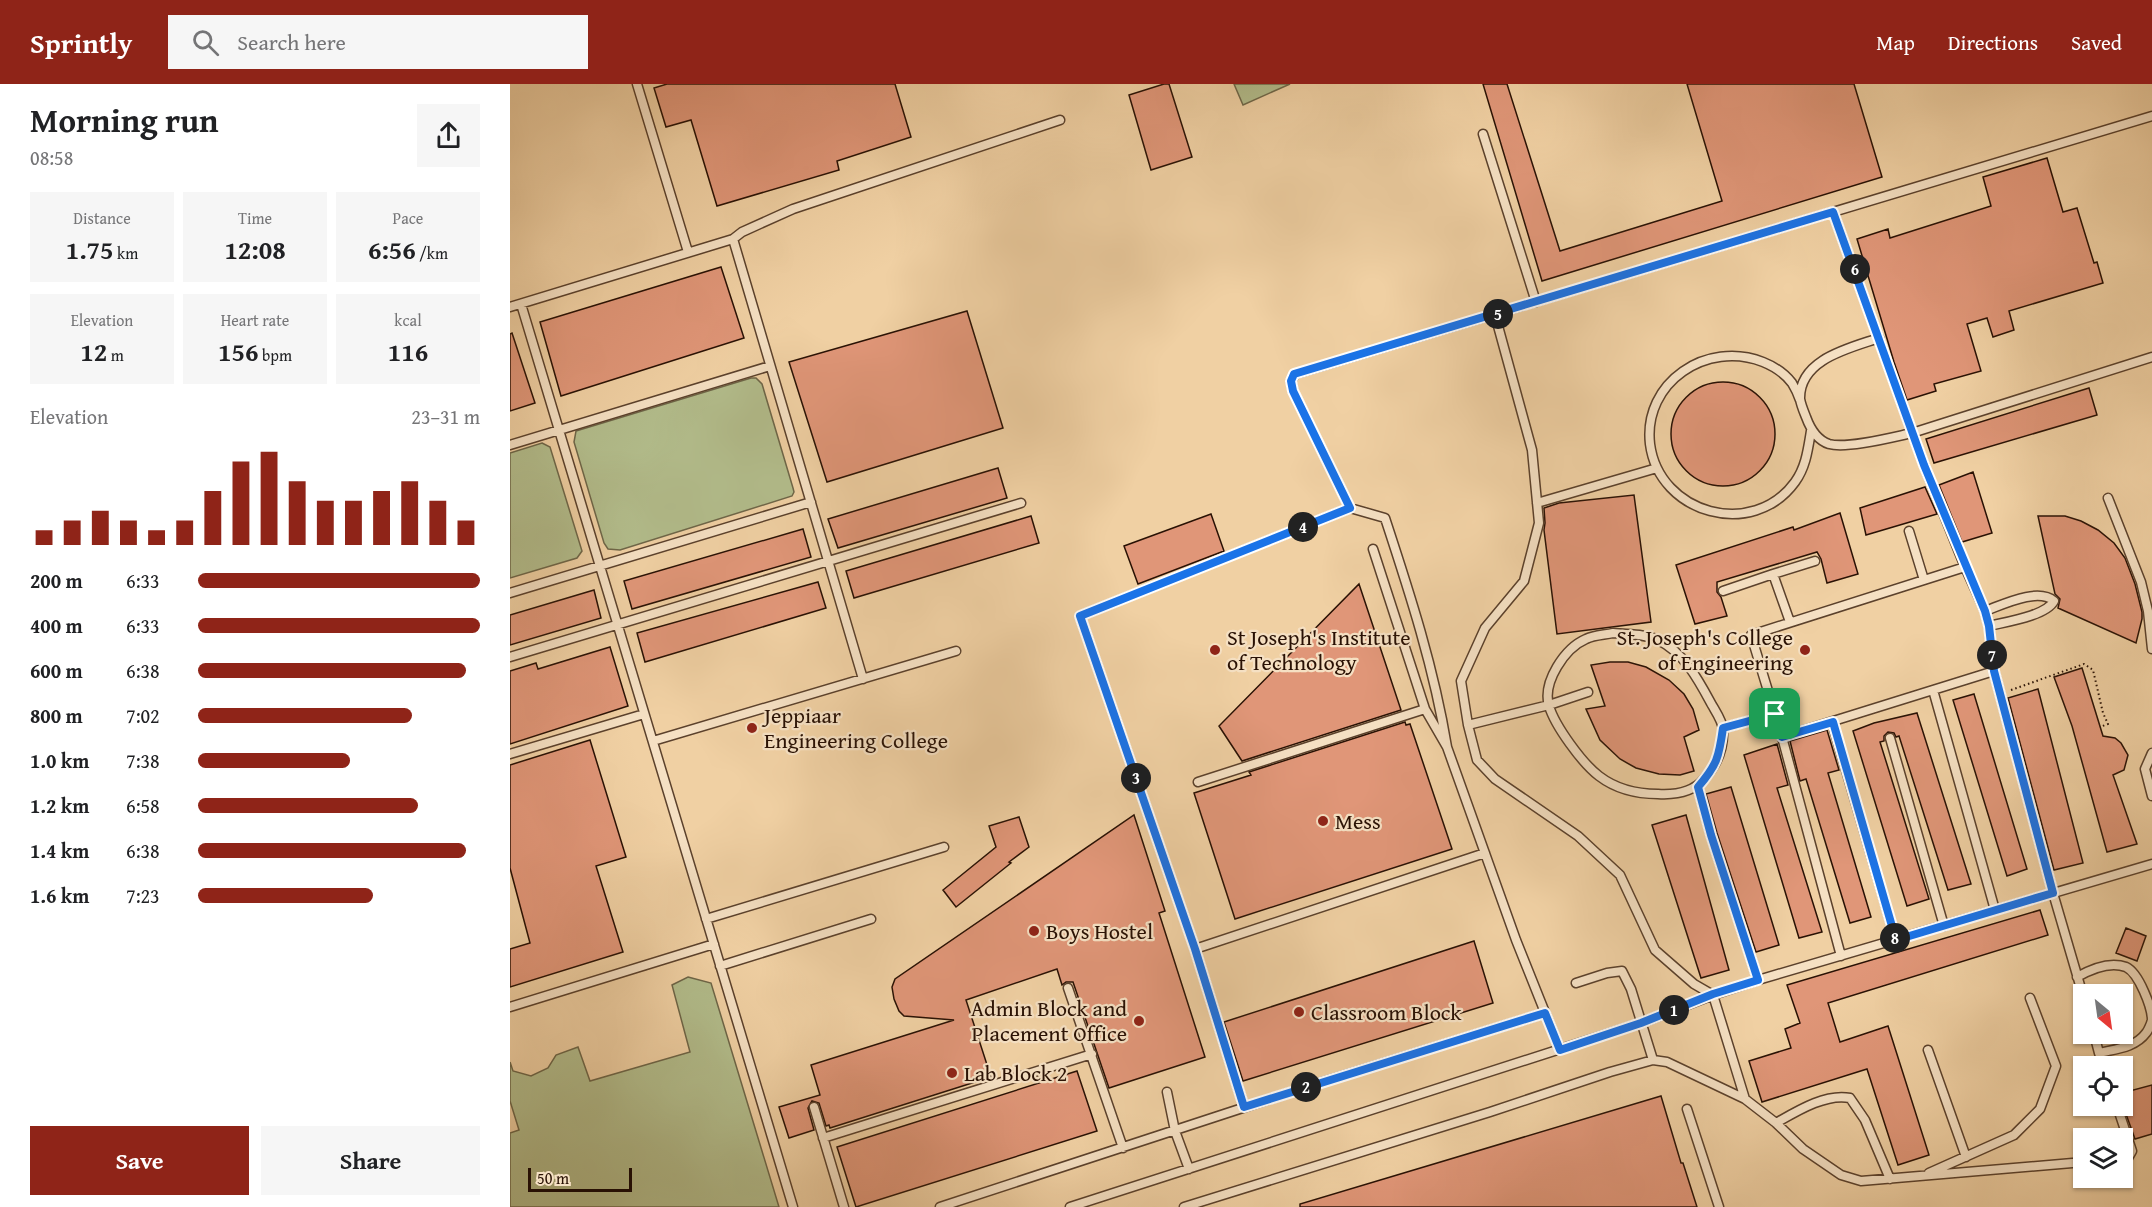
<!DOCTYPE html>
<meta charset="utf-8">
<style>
body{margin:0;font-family:"Gentium Book Plus",serif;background:#f6f6f6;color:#202124;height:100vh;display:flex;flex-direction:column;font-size:22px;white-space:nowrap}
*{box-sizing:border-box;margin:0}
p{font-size:20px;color:#757577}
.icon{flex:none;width:33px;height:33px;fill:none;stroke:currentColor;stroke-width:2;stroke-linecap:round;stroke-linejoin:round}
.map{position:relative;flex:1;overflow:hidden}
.drawer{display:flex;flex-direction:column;background:#fff;width:510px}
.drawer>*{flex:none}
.needle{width:39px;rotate:151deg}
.controls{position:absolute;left:1563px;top:900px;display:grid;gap:12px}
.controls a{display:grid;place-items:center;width:60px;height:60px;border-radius:0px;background:#fff;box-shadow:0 2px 4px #0004;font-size:30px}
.scale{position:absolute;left:18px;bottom:15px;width:104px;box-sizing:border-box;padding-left:6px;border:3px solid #291104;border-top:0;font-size:16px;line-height:21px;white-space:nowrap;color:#291104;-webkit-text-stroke:4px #f5e0c3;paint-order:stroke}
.pin{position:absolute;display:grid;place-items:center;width:51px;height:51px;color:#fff;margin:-26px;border-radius:12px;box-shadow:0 3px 9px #0006}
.km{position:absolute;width:30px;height:30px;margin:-15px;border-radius:50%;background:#222;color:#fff;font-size:16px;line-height:30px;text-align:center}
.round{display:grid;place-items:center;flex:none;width:63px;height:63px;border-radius:0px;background:#f6f6f6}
.headline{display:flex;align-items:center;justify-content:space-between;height:102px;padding:0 30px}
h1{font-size:33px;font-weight:700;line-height:45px}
.metrics{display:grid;grid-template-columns:repeat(3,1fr);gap:9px;height:102px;padding:6px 30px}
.metrics div{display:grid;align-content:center;border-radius:0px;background:#f6f6f6;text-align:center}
.metrics b{font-size:26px;font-weight:700}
.metrics small{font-size:16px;font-weight:400}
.metrics p{font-size:16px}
.chart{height:168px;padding:12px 30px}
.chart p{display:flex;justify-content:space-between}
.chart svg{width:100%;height:108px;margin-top:6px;stroke:#8f2418;stroke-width:6}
.button{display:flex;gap:12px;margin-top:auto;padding:12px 30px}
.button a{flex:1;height:69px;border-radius:0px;background:#8f2418;color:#fff;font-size:24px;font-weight:700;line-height:69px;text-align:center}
.button a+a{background:#f6f6f6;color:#202124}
ul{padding:0 30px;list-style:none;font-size:20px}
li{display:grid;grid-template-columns:96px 72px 1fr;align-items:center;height:45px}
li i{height:15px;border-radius:8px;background:#8f2418}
header{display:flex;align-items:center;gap:36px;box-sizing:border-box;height:84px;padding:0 30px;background:#8f2418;color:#fff}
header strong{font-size:28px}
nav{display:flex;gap:33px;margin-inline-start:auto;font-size:21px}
.search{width:420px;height:54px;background:#f6f6f6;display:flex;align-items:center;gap:15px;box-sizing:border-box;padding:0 21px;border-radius:0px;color:#757577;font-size:22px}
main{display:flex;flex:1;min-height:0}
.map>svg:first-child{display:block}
.green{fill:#b2bc8b;stroke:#6e6648;stroke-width:1.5}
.building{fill:#e09678;stroke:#291104;stroke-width:1.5}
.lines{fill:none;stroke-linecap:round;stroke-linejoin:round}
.service-casing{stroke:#5b412c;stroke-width:11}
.path{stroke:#291104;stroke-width:2;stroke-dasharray:1.5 3;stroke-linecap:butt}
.service{stroke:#f5e0c3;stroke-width:8}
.route-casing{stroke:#fff;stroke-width:12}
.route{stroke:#1a73e8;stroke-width:8}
.poi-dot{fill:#8f2418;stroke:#f5e0c3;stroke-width:2}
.labels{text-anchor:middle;stroke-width:4.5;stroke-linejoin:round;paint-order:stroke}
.poi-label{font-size:22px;fill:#291104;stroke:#f5e0c3;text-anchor:start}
</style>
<header>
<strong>Sprintly</strong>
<div class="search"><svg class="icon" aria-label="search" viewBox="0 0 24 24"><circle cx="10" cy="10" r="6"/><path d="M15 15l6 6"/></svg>Search here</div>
<nav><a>Map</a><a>Directions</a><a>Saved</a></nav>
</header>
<main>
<section class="drawer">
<div class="headline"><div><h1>Morning run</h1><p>08:58</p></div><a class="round"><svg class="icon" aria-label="share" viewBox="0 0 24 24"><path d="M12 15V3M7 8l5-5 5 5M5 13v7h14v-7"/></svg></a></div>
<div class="metrics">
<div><p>Distance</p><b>1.75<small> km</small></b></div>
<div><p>Time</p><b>12:08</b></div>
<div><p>Pace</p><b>6:56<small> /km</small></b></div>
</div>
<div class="metrics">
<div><p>Elevation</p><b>12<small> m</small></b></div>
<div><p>Heart rate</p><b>156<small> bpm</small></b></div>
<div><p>kcal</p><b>116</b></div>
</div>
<div class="chart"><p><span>Elevation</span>23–31 m</p>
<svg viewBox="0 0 160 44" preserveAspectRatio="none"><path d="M5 44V38M15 44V34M25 44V30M35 44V34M45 44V38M55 44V34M65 44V22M75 44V10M85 44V6M95 44V18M105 44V26M115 44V26M125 44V22M135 44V18M145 44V26M155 44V34"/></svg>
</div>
<ul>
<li><b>200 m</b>6:33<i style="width:100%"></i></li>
<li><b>400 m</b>6:33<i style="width:100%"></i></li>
<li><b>600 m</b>6:38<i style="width:95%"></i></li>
<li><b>800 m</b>7:02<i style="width:76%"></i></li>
<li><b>1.0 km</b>7:38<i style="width:54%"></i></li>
<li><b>1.2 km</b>6:58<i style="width:78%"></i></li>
<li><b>1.4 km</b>6:38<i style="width:95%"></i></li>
<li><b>1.6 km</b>7:23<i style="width:62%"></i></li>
</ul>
<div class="button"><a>Save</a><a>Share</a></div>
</section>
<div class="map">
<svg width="1642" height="1123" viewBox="0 0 1642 1123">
<rect width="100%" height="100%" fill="#f0d0a3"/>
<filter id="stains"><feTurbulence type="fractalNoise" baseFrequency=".00333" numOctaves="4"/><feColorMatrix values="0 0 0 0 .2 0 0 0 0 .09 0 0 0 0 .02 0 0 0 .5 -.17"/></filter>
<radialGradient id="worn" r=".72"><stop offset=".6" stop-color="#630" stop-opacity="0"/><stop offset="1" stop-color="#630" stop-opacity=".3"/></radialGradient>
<path class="green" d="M 724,0 L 780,0 L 733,21 Z
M 241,294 L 246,294 L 252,300 L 283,404 L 284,408 L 282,412 L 110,466 L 98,465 L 94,459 L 64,358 L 66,347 Z
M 32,359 L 40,363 L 72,467 L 67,474 L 0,494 L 0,369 Z
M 178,893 L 201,899 L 269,1123 L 0,1123 L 0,1049 L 9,1046 L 0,1017 L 0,978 L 3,987 L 21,992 L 38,984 L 46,971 L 68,963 L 80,997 L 180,968 L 162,901 Z"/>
<path class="building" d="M 157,0 L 385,0 L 401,53 L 327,77 L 329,86 L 207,122 L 181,36 L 156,43 L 144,4 Z
M 654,0 L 659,0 L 682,73 L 641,86 L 619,11 Z
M 973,0 L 997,0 L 1050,167 L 1212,117 L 1177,0 L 1344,0 L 1372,93 L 1032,197 Z
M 1537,74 L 1553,128 L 1567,124 L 1584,179 L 1587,178 L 1593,199 L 1499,227 L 1504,246 L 1483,253 L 1477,234 L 1457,240 L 1471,287 L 1424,300 L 1426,307 L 1397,316 L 1384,278 L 1347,155 L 1378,145 L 1380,154 L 1481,122 L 1473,93 Z
M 211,183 L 234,254 L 51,312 L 30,238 Z
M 457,227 L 493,344 L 317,398 L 279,278 Z
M 2,249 L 25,319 L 0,327 L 0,250 Z
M1161 350a52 52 0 1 1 104 0a52 52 0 1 1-104 0Z
M 1579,304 L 1587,331 L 1424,379 L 1416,355 Z
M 488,384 L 497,414 L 328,464 L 318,435 Z
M 1463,388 L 1482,449 L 1452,458 L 1429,401 Z
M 1415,403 L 1427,430 L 1356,451 L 1350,424 Z
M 1124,411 L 1141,538 L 1047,550 L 1034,446 L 1035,439 L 1034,424 L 1049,419 Z
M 1330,429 L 1348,490 L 1317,499 L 1311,475 L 1307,468 L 1207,498 L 1207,508 L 1211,513 L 1217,532 L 1185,540 L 1166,481 L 1283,443 L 1284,446 Z
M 701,430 L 714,467 L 628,500 L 614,462 Z
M 521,432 L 529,459 L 344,514 L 336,487 Z
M 1528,432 L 1555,432 L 1571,437 L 1588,446 L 1604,459 L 1615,474 L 1625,500 L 1632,528 L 1632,535 L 1626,559 L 1548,524 L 1550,515 L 1545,510 Z
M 293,445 L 301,473 L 122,525 L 114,497 Z
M 308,498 L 316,524 L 135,578 L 127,549 Z
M 849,500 L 891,626 L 732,677 L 709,642 Z
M 84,506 L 91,534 L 0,561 L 0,531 Z
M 100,563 L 118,622 L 0,660 L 0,587 L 26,579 L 28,585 Z
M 1100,578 L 1118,578 L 1136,583 L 1159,596 L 1174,610 L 1183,625 L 1189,646 L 1174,653 L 1184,687 L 1170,691 L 1149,690 L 1126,684 L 1110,675 L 1090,656 L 1076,625 L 1095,622 L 1081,581 Z
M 1572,584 L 1593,652 L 1605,654 L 1611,659 L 1618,671 L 1614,686 L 1603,691 L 1627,760 L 1597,768 L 1562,642 L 1544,593 Z
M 1528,605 L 1573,779 L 1544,786 L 1498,614 Z
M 1464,610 L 1517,785 L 1497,792 L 1443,616 Z
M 1407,629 L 1461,800 L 1438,806 L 1389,652 L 1386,653 L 1384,649 L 1378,648 L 1374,652 L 1374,657 L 1370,658 L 1419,815 L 1397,822 L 1343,647 L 1364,639 Z
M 895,638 L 896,641 L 900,640 L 942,765 L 725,835 L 684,709 L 741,691 L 739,688 Z
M 1317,646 L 1329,686 L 1318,689 L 1361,833 L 1340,839 L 1296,695 L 1290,697 L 1280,657 Z
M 80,656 L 116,773 L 86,782 L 113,868 L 0,903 L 0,865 L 20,859 L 0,784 L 0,681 Z
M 1267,660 L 1278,701 L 1267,704 L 1312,848 L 1289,854 L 1234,671 Z
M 1221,703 L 1269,861 L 1246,868 L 1207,749 L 1196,710 Z
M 624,731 L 655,827 L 649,829 L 695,973 L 599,1004 L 563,898 L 556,898 L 552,901 L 547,885 L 456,916 L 481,993 L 320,1044 L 319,1041 L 316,1042 L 309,1019 L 302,1017 L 298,1024 L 304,1046 L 279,1054 L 269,1023 L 310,1011 L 301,981 L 444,936 L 394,932 L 389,927 L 384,915 L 382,903 L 385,895 Z
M 1176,731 L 1219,886 L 1191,894 L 1142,741 Z
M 509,733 L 519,763 L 499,778 L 501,779 L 446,823 L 433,806 L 486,763 L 479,742 Z
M 1530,826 L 1538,851 L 1318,919 L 1330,958 L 1378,942 L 1419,1071 L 1388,1081 L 1357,985 L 1252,1018 L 1239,977 L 1281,964 L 1275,945 L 1290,939 L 1277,901 Z
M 1616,844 L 1636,852 L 1627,877 L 1606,869 Z
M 964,857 L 983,919 L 733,997 L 714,938 Z
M 567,987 L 587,1047 L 346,1123 L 327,1063 Z
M 1642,1001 L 1642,1050 L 1625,1055 L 1612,1019 L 1612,1009 Z
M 1151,1012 L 1171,1079 L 1173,1079 L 1187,1123 L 790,1123 L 790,1120 Z"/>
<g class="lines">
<defs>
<path id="service" d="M 127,0 L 178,168
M 973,50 L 1026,218
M 1323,128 L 1414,381 L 1455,483
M 223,155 L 353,595
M 11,220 L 283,1123
M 0,223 L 223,155 L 232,148 L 283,125 L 550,36
M 985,231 L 1022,366 L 1029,439 L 1014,497 L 975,544 L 951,597 L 958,641 L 967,676 L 985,695 L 1068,752 L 1110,791 L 1145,866 L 1184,900 L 1203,911 L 1235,1015
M 1369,254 C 1340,264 1289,275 1290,315 C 1291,321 1294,328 1296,333 C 1300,344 1307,356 1319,360 C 1337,365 1383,353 1402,349 L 1642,273
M 1290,316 C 1288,310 1285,304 1282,299 C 1275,290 1263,282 1253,278 C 1197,256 1133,298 1140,360 C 1149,430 1243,456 1285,398 C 1296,383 1298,365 1301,347
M 0,361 L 260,282
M 1598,414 L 1631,498 L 1638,527 L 1642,565
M 1027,419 L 1147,384
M 840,424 L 783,307 L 781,297 L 785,290 L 1642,32
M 1399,447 L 1414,496
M 863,465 L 915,625 L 937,663 L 1006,856 L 1050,966
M 1213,507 L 1263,490
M 0,509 L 301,418
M 1475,527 C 1492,521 1528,503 1544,517 C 1536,532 1495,538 1479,542
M 1280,538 L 1263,490 L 1305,477
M 1103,549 C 1118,550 1134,550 1148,556 C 1174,568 1189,597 1202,621 C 1206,628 1213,638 1213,646 C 1214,665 1206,682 1194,695 C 1183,708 1165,711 1148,710 C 1128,710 1106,705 1089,692 C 1072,679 1045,642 1039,622 C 1032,598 1055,564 1076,555 C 1084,551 1094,551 1103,549 Z
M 0,573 L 511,419
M 1484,587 L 1543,809 L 1574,915
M 1423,606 L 1485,826
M 1322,638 L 1386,856
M 958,641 L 1039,621 L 1078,608
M 1213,644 L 1265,630 L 1241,551 L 1455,483 L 1475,527 L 1479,542 L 1484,587 L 1272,653 L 1265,630
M 1272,653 L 1331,872
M 1380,654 L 1434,842
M 143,657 L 446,567
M 1642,669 L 1635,685 L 1642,712
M 0,670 L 134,630
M 688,698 L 915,625
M 1188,703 L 1201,751 L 1248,896
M 196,835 L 434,763
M 685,865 L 975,769
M 210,882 L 361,835
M 1567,893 C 1581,885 1600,877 1616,883 C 1629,889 1642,924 1642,936 C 1641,940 1638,947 1636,949 C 1625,964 1605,965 1589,969 L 1584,950
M 1066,899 L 1097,889 L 1112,887 L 1121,905 L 1143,976
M 558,904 L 613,1064
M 0,923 L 204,860
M 1418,966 L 1456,1073
M 1589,969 L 1594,982
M 657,1008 L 665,1047 L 679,1085
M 1607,1022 L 1622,1067 L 1618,1074 L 1612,1075
M 304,1023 L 334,1123
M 734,1023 L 685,865 L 570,532 L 840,424 L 875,434 C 900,510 924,584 937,663
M 1177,1025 L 1209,1123
M 1266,1039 C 1287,1027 1316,1009 1340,1014 L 1355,1036 L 1380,1095
M 313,1054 L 582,970
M 1419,1089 L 1504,1051 L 1530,1025 L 1546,982 L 1520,914
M 430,1123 L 803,1001 L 1035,929
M 560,1123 L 1131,939 L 1203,911 L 1248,896 L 1642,780
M 674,1123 L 980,1028 L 1100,988 L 1143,976 L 1157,978 L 1235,1015 L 1266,1039 L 1293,1065 L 1331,1091 L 1351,1097 L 1574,1078"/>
</defs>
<use href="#service" class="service-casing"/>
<path class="path" d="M 1501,606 L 1574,580 L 1583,586 L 1593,629 L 1598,640 L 1590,643"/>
<use href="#service" class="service"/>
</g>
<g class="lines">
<defs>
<path id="route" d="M 1323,128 L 1414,381 L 1475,527 L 1479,542 L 1484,587 L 1543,809 L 1386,856 L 1323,638 L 1272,653 L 1265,630 L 1213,644 C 1209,673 1207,681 1188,703 L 1201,751 L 1248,896 L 1203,910 L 1131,939 L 1050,966 L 1035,929 L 734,1023 L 685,865 L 570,532 L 840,424 L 783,307 L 781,297 L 784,290 Z"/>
</defs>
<use href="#route" class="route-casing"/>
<use href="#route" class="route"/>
</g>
<g class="poi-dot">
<circle cx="705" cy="566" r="6"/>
<circle cx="1295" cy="566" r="6"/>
<circle cx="242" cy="644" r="6"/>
<circle cx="813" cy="737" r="6"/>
<circle cx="524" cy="847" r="6"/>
<circle cx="789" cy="928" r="6"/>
<circle cx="629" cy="937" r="6"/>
<circle cx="442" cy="989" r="6"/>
</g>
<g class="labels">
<g class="poi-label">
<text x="717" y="561">St Joseph's Institute<tspan x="717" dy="25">of Technology</tspan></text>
<text x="1283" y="561" text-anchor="end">St. Joseph's College<tspan x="1283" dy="25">of Engineering</tspan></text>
<text x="254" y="639">Jeppiaar<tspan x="254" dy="25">Engineering College</tspan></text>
<text x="825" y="745">Mess</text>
<text x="536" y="855">Boys Hostel</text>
<text x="617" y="932" text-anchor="end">Admin Block and<tspan x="617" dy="25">Placement Office</tspan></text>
<text x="801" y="936">Classroom Block</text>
<text x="454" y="997">Lab Block 2</text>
</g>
</g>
<rect width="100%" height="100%" filter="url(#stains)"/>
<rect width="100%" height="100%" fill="url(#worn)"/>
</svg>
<div class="controls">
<a><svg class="needle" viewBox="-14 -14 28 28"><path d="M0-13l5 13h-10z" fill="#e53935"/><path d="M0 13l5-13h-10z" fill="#757577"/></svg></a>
<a><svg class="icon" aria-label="locate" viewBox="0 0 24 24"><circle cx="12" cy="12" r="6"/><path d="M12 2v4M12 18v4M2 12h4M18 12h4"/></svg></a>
<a><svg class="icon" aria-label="layers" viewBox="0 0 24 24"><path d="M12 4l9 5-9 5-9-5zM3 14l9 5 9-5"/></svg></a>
</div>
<div class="scale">50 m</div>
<div class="pin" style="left:1265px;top:630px;background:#1e9e55"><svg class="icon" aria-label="arrive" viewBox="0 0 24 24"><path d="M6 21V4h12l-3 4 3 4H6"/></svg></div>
<b class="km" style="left:1164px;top:926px">1</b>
<b class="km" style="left:796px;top:1003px">2</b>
<b class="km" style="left:626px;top:694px">3</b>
<b class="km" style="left:793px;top:443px">4</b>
<b class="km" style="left:988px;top:230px">5</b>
<b class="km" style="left:1345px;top:185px">6</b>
<b class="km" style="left:1482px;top:571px">7</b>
<b class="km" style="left:1385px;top:854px">8</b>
</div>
</main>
